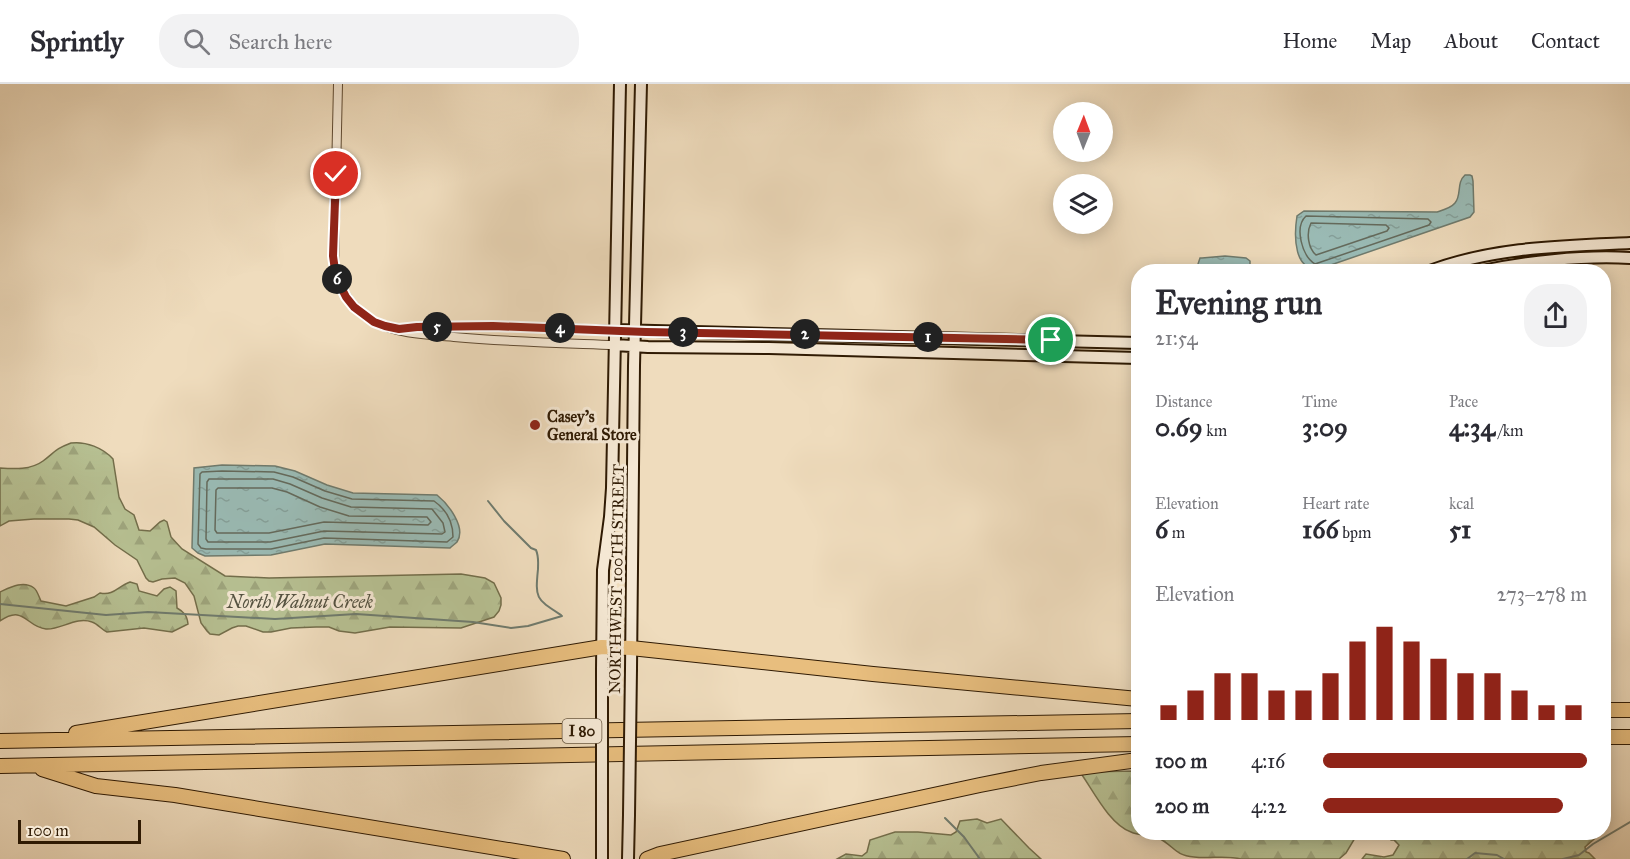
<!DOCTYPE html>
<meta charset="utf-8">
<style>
body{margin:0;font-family:"IM FELL Great Primer",serif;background:#f2f2f3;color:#2b2b33;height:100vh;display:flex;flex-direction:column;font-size:22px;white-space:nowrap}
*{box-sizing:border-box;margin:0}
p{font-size:20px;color:#7c7c81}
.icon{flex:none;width:33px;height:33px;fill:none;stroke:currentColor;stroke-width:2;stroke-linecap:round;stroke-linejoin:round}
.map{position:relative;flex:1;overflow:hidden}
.side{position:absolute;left:1131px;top:180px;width:480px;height:576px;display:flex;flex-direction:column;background:#fff;border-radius:24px;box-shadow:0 3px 15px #0003}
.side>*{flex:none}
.needle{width:39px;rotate:1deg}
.fabs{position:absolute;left:1053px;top:18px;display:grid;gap:12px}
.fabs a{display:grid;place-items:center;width:60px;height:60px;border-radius:50%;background:#fff;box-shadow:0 3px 15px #0003;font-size:30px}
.scale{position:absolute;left:18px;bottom:15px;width:123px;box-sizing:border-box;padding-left:6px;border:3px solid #2f1a03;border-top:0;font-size:16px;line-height:21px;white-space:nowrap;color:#2f1a03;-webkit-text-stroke:4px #f5e8d4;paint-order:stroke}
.pin{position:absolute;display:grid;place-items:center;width:51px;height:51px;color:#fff;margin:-26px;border:3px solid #fff;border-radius:50%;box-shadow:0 2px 6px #0007}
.km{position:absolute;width:30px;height:30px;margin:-15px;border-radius:50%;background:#222;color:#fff;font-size:16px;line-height:30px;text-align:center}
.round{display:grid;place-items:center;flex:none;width:63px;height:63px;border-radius:24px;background:#f2f2f3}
.headline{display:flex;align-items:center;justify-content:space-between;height:102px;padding:0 24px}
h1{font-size:33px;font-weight:700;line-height:45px}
.figures{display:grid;grid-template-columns:repeat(3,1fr);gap:9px;height:102px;padding:6px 24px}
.figures div{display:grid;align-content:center}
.figures b{font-size:26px;font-weight:700}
.figures small{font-size:16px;font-weight:400}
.figures p{font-size:16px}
.chart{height:168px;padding:12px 24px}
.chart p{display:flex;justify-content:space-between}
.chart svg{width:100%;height:108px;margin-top:6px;stroke:#8f2418;stroke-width:6}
ul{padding:0 24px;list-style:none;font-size:20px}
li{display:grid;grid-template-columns:96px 72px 1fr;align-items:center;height:45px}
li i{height:15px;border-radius:8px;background:#8f2418}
header{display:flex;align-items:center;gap:36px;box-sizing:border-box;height:84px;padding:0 30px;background:#fff;border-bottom:2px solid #e1e1e2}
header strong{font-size:28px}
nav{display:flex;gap:33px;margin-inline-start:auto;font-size:21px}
.search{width:420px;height:54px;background:#f2f2f3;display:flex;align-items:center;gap:15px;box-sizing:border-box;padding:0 21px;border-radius:24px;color:#7c7c81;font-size:22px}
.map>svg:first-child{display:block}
.forest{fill:url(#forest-firs);stroke:#736e4b;stroke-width:1.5}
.water{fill:url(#water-ripples);stroke:#6f7b6e;stroke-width:1.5}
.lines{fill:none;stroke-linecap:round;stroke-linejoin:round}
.shore{stroke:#646a5c;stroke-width:1.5}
.stream{stroke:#6f7b6e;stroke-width:2}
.street-casing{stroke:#5f4a32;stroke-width:10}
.secondary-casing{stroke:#2f1a03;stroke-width:14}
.highway-casing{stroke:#2f1a03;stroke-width:16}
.street{stroke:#f5e8d4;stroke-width:8}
.secondary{stroke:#f5e8d4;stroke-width:10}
.highway{stroke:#e8be7e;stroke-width:14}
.secondary-bridge-casing{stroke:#2f1a03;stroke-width:14;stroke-linecap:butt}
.secondary-bridge{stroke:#f5e8d4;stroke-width:10}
.route-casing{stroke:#fff;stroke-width:12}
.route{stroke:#8f2418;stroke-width:8}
.poi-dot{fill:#8f2418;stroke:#f5e8d4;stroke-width:2}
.labels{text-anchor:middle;stroke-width:6;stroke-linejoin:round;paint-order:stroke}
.shield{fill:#f5e8d4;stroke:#6a5842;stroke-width:1.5}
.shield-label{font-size:15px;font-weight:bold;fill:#2f1a03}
.poi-label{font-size:16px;font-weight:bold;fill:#2f1a03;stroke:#f5e8d4;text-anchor:start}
.street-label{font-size:16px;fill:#2f1a03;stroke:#f5e8d4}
.water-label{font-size:18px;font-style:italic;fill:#545241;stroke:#f5e8d4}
</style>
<header>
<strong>Sprintly</strong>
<div class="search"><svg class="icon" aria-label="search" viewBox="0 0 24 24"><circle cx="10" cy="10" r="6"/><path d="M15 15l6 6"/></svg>Search here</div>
<nav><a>Home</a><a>Map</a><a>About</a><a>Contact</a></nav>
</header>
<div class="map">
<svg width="1630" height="775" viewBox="0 0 1630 775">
<defs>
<pattern id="forest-firs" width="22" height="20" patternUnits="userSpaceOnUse" patternTransform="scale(1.5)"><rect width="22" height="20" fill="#b7c193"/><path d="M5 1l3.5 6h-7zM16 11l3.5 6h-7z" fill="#9ea57d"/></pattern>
<pattern id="water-ripples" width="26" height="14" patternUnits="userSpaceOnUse" patternTransform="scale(1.5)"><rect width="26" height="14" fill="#9abbb5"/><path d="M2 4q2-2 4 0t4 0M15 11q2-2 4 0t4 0" fill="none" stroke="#85a09a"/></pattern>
</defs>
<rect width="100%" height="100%" fill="#efdcbd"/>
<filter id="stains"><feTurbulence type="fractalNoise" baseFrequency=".00333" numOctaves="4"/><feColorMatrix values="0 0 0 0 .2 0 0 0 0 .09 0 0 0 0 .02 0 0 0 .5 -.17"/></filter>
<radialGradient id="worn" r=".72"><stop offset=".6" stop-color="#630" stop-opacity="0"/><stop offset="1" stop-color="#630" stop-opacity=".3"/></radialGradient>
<path class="forest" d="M 71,359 C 86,357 103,364 113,375 L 119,413 L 125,425 L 134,431 L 139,446 L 150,447 L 160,438 L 164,436 L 167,438 L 171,453 L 182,465 L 225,492 L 269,494 L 461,490 L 485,494 L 494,499 L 501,514 L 501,521 L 499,527 L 494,533 L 461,544 L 390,543 L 355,549 L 339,547 L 329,543 L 316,543 L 291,544 L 271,548 L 263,548 L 246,542 L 238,542 L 232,544 L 219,551 L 210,550 L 207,547 L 201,539 L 194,512 L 185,499 L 175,494 L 162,495 L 153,498 L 149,497 L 146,494 L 137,476 L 115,461 L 94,443 L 78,436 L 69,435 L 34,435 L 9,437 L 0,442 L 0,384 C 14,385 31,386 43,377 C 55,368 55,365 71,359 Z
M 130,498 L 137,500 L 139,507 L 157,512 L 164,505 L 170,503 L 176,507 L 177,524 C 184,528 187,531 188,540 L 172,548 L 144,544 L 107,548 C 102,546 98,540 92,538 C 76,532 61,546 46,545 C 26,543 24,520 0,537 L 0,508 C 9,504 23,496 34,504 C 37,506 39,513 41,517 L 66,522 L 94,513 L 100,509 C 114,512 118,502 130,498 Z
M 1138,687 L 1138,748 L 1358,749 L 1346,769 L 1339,775 L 1241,775 C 1225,771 1210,775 1194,773 C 1173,771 1174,761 1158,754 C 1149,750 1139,752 1131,748 C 1109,740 1093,706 1080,688 Z
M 977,735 L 987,739 L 1001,735 L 1029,764 L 1041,775 L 837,775 L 846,770 L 862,772 L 867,768 L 870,756 L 895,748 L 918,748 L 951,751 L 956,748 L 960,737 Z
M 1387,749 L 1387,748 L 1601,749 L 1585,763 L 1586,768 L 1589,769 L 1595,775 L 1362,775 L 1366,770 L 1384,773 L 1393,771 L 1399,761 L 1394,756 L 1391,756 Z"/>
<path class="water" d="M 1465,91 L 1470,91 L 1472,92 L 1473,97 L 1474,128 L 1470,133 L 1322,184 C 1293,190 1294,151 1297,132 L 1304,127 L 1437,128 C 1443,126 1451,124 1455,119 C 1462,111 1456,99 1465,91 Z
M 1225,172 L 1246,174 L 1250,177 L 1250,187 L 1203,187 L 1198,180 L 1200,174 L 1202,174 Z
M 222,381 L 275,382 L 295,387 L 327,401 L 353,409 L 437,411 C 447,419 467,443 457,458 C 455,460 452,462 450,464 L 325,460 L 271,471 L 205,472 L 198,469 L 192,464 L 194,384 Z"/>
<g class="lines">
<path class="shore" d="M 1306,132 L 1428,135 L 1431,138 L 1429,141 L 1315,180 C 1302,172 1294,143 1306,132 Z
M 1311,139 L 1386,141 L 1389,144 L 1387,147 L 1316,171 C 1308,164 1306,149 1311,139 Z
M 222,387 L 274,388 L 293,393 L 325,407 L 352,415 L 434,417 C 447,426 453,438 453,453 L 447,458 L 324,454 L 271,465 L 206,465 L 201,464 L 198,460 L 200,390 L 202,388 Z
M 209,395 L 273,395 L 290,400 L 322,414 L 351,423 L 432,425 L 443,439 L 445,448 L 442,450 L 324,447 L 270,458 L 208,458 L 206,455 L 207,398 Z
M 218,404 L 272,404 L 287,408 L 320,423 L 349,432 L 427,433 L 431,438 L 428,441 L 324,438 L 269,449 L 217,449 L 215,446 L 216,406 Z"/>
<path class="stream" d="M 488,417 L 504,437 L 531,464 L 536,466 C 539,473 538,478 538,485 C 535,515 536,515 561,531
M 0,520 L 106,531 L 148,528 L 275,535 L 356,530 L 473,538 L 511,544 L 528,542 L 562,532
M 945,734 L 964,753 L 980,775
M 1467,775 L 1475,769 L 1497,771 L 1504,775
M 1563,775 L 1579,771 L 1593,760 L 1630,738"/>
<defs>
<path id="street" d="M 338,0 L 334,183 C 340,207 352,225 373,237 C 396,250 429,251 454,253 C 508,258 561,259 615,261
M 404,245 L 417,243 L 493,242 L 615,246"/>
<path id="secondary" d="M 1427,188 C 1492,163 1562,162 1630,159
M 1477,188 C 1524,178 1582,171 1630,174
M 615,246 L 1138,259
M 615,261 L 648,263 L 769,264 L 1138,274
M 602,585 L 603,486 L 610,433 L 612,404 L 620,0
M 631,585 L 634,282 L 641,0
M 602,731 L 602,775
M 628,775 L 629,731"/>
<path id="highway" d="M 1604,626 L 1630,626
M 76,649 L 602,563 L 631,564 L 873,590 L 1138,615
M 1604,653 L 1630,653
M 0,657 L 1138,637
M 0,682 L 1138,660
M 42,685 L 96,702 L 175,711 L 563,775
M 647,775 L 660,770 L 980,701 L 1041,689 L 1138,676"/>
</defs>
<use href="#street" class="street-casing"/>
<use href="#secondary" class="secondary-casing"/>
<use href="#highway" class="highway-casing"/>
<use href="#street" class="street"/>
<use href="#secondary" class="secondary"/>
<use href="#highway" class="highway"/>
<defs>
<path id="secondary-bridge" d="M 602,731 L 602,585
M 629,731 L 631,585"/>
</defs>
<use href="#secondary-bridge" class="secondary-bridge-casing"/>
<use href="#secondary-bridge" class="secondary-bridge"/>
</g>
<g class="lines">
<defs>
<path id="route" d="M 336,90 L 333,172 L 336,193 L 346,213 L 354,223 L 374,238 L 385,242 L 399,245 L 417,243 L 493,242 L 646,248 L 1051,256"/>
</defs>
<use href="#route" class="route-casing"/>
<use href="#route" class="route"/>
</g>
<circle class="poi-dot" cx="535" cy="341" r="6"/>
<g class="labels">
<rect class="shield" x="562.5" y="635" width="39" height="24" rx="4.5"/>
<g class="shield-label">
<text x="582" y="652">I 80</text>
</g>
<g class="poi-label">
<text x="547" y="338">Casey's<tspan x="547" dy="18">General Store</tspan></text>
</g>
<g class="street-label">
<text transform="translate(616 495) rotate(-89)" y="6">NORTHWEST 100TH STREET</text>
</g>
<g class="water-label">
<text x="300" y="524">North Walnut Creek</text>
</g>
</g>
<rect width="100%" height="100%" filter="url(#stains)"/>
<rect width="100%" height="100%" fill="url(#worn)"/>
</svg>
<div class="fabs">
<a><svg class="needle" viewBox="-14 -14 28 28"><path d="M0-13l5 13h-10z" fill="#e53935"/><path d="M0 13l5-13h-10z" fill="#7c7c81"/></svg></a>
<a><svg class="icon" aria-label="layers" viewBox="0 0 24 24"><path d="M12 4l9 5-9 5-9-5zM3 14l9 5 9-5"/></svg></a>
</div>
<div class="scale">100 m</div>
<div class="pin" style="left:1051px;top:256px;background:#1e9e55"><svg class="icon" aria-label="arrive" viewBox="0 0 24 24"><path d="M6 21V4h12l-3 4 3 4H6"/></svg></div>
<div class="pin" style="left:336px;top:90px;background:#d93025"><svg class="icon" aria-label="check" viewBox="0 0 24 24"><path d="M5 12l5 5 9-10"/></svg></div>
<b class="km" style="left:928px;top:253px">1</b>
<b class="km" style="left:805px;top:250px">2</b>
<b class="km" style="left:683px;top:248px">3</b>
<b class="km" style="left:560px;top:244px">4</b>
<b class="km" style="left:437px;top:243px">5</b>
<b class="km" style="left:337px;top:195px">6</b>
<section class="side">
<div class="headline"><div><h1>Evening run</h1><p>21:54</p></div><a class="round"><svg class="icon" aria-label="share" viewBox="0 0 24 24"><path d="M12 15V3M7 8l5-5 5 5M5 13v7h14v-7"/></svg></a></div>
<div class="figures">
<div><p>Distance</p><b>0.69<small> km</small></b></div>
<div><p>Time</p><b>3:09</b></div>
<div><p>Pace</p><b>4:34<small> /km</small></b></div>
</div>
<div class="figures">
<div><p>Elevation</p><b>6<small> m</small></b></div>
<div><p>Heart rate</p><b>166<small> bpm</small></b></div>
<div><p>kcal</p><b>51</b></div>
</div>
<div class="chart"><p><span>Elevation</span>273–278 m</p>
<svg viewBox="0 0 160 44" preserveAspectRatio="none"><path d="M5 44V38M15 44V32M25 44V25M35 44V25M45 44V32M55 44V32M65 44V25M75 44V12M85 44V6M95 44V12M105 44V19M115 44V25M125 44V25M135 44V32M145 44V38M155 44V38"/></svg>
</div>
<ul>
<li><b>100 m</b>4:16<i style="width:100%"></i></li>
<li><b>200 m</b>4:22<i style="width:91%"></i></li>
</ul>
</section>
</div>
